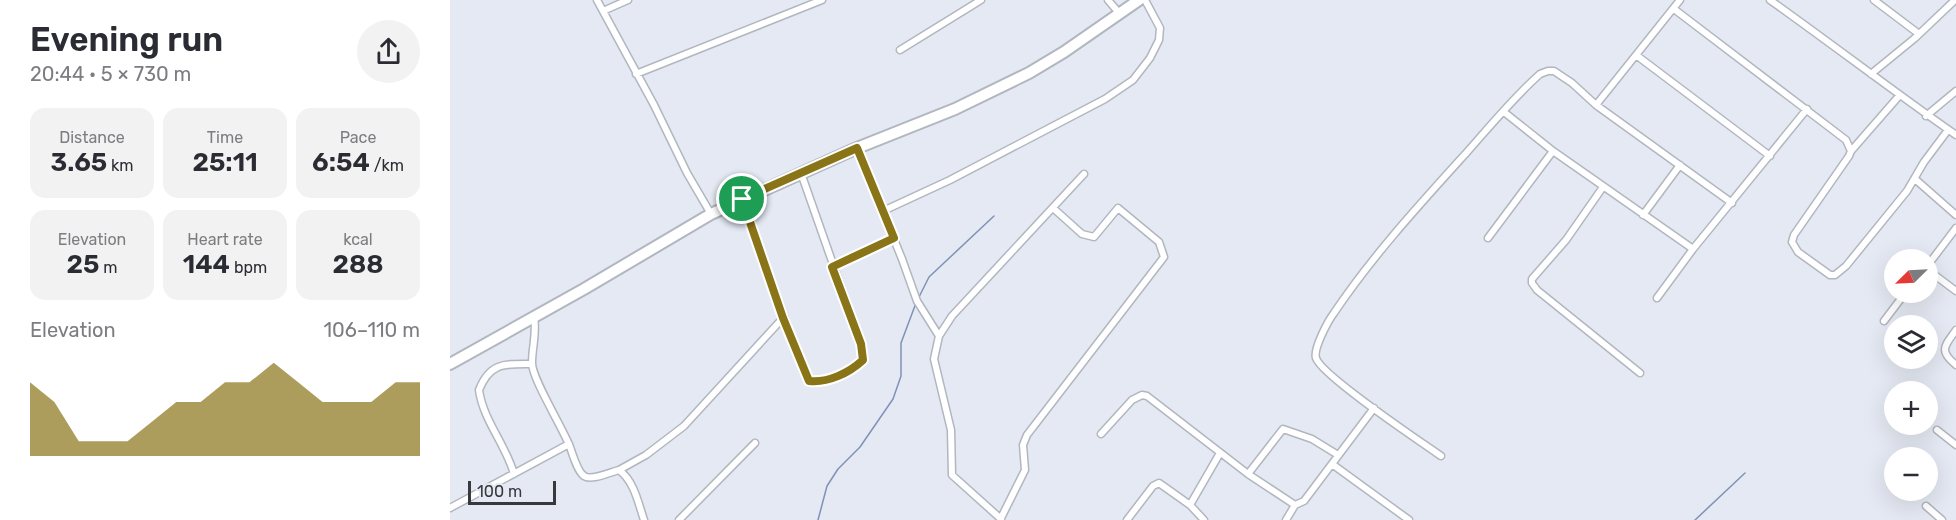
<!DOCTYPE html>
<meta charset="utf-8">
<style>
body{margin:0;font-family:Rubik,sans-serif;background:#f2f2f3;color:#2b2b33;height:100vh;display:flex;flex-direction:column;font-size:22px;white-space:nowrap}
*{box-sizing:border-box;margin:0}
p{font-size:20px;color:#7c7c81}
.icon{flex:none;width:33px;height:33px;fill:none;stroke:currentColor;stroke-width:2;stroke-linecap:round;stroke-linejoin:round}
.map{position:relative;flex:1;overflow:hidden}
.side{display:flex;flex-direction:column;background:#fff;width:450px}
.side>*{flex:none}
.needle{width:39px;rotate:246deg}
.fabs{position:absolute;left:1434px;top:249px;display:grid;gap:12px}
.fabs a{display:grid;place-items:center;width:54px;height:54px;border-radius:50%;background:#fff;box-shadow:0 6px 24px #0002;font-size:30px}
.scale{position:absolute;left:18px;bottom:15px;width:88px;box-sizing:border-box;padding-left:6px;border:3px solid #38393d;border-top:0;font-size:16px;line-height:21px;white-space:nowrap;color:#38393d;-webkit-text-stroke:4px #e5e9f3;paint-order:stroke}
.pin{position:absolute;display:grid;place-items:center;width:51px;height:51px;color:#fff;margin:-26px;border:3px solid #fff;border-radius:50%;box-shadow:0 2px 6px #0007}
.round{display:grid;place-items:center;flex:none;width:63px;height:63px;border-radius:32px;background:#f2f2f3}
.headline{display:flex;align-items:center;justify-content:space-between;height:102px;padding:0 30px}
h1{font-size:33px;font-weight:600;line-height:45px}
.metrics{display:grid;grid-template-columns:repeat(3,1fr);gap:9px;height:102px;padding:6px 30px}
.metrics div{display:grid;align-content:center;border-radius:15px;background:#f2f2f3;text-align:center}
.metrics b{font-size:26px;font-weight:600}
.metrics small{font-size:16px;font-weight:400}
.metrics p{font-size:16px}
.chart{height:168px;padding:12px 30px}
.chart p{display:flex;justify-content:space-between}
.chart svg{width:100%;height:108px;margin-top:6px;fill:#8a7418;opacity:.7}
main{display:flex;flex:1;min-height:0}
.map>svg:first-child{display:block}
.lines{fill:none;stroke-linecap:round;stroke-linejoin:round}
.stream{stroke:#8091b8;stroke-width:1.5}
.street-casing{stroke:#b1b6bf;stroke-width:9}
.primary-casing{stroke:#b1b6bf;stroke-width:14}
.street{stroke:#fff;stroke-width:6}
.primary{stroke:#fff;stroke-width:10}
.route-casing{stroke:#fff;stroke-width:12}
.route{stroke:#8a7418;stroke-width:8}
</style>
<main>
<section class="side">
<div class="headline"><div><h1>Evening run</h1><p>20:44 · 5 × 730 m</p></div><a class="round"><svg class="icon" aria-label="share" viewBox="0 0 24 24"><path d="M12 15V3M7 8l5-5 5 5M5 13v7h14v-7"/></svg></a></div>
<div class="metrics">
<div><p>Distance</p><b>3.65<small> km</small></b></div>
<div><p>Time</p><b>25:11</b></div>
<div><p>Pace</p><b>6:54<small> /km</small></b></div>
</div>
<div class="metrics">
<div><p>Elevation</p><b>25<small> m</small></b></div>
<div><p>Heart rate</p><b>144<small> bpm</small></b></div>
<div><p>kcal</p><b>288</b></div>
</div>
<div class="chart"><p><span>Elevation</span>106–110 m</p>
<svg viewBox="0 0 160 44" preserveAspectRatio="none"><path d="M0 44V14L10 22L20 38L30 38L40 38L50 30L60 22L70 22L80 14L90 14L100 6L110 14L120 22L130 22L140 22L150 14L160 14V44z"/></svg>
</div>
</section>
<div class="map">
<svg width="1506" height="520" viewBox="0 0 1506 520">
<rect width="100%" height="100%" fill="#e5e9f3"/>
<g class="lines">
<path class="stream" d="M 468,299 L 479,277 L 544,216
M 368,520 L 377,486 L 388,469 L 410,447 L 443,399 L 451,376 L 451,343 L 466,303
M 1245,520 L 1295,473"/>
<defs>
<path id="street" d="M 147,0 L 204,105 L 237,173 L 261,214
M 658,0 L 670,14
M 1320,0 C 1382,44 1443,91 1506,135
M 1424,0 L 1469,34
M 1224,9 L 1396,140 L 1401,151
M 153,11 L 178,0
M 450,50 L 531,0
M 1186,55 L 1320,156
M 186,74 L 372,0
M 1421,74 L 1465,38 L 1505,0
M 1449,96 L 1401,151 L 1399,156 L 1344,235 L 1342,242 L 1348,252 L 1380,275 L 1385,275 L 1396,266 L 1457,191 L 1474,162 L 1498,130
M 1146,105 L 1230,0
M 1054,112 L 1103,151 L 1243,249
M 1476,116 L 1506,91
M 407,148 L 452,259 L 467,301 L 489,336
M 1465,179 L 1506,215
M 1153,187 L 1116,240 L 1082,279 L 1082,283 L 1087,290 L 1190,373
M 292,199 L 354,372 L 359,381 C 378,383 399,372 413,360 L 411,344 L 351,173
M 433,211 L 500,180 L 655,99 L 683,80 L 700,58 L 709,40 L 710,28 L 695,0
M 1193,215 L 1230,165
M 1038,238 L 1103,151
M 1478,265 L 1506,228
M 383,267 L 444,238
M 1478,270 L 1506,291
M 1207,298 L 1243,249 L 1357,109
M 84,317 C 87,333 82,347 82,363 C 82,379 113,428 120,447 C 123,455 127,471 134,476 C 141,481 161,472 169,470 C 184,481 188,502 194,520
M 1434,321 L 1456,292
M 1506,330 C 1495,346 1488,350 1506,365
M 1487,430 L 1506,445
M 651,434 L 682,400 L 692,395 L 697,396 L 798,474 L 845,505 L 854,501 L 924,408
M 991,456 C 971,442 871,375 866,358 C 863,349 878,321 884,313 C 923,255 971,203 1018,151 C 1041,125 1064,97 1090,74 L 1098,71 L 1104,71 L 1122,83 L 1146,105 L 1282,203
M 882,464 L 959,520
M 169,470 L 196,455 L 234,426 L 333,318
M 64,474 C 56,445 33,420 29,390 C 40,362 55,364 82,364
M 798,474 L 833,429 L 862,439 L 888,455
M 1476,506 L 1492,520
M 0,508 L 119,444
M 551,519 L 502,475 L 501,430 L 484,359 L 489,336 L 502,316 L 634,174
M 229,520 L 305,443
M 550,520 L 575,470 L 573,445 L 577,435 L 714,257 L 709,242 L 668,208 L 644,237 L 632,234 L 603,208
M 677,520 L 703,486 L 709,483 L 740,505
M 754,520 L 740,505 L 770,453
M 836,520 L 845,505"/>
<path id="primary" d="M 0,364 L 134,289 L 261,214 L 407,148 L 505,109 L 579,73 L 614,52 L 689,0"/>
</defs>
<use href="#street" class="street-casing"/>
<use href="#primary" class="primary-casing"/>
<use href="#street" class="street"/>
<use href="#primary" class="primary"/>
</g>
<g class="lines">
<defs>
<path id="route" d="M 407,148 L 444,238 L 382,267 L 411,344 L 413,360 C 399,373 378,383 359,381 L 333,318 L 292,199 Z"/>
</defs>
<use href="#route" class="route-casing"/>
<use href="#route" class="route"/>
</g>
</svg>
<div class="fabs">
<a><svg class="needle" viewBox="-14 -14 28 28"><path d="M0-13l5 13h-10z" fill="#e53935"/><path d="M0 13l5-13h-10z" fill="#7c7c81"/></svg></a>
<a><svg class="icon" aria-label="layers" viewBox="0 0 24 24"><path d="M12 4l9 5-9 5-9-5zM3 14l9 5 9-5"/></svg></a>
<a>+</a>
<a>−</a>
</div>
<div class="scale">100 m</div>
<div class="pin" style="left:292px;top:199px;background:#1e9e55"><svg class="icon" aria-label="arrive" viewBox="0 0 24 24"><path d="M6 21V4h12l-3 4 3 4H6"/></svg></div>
</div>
</main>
